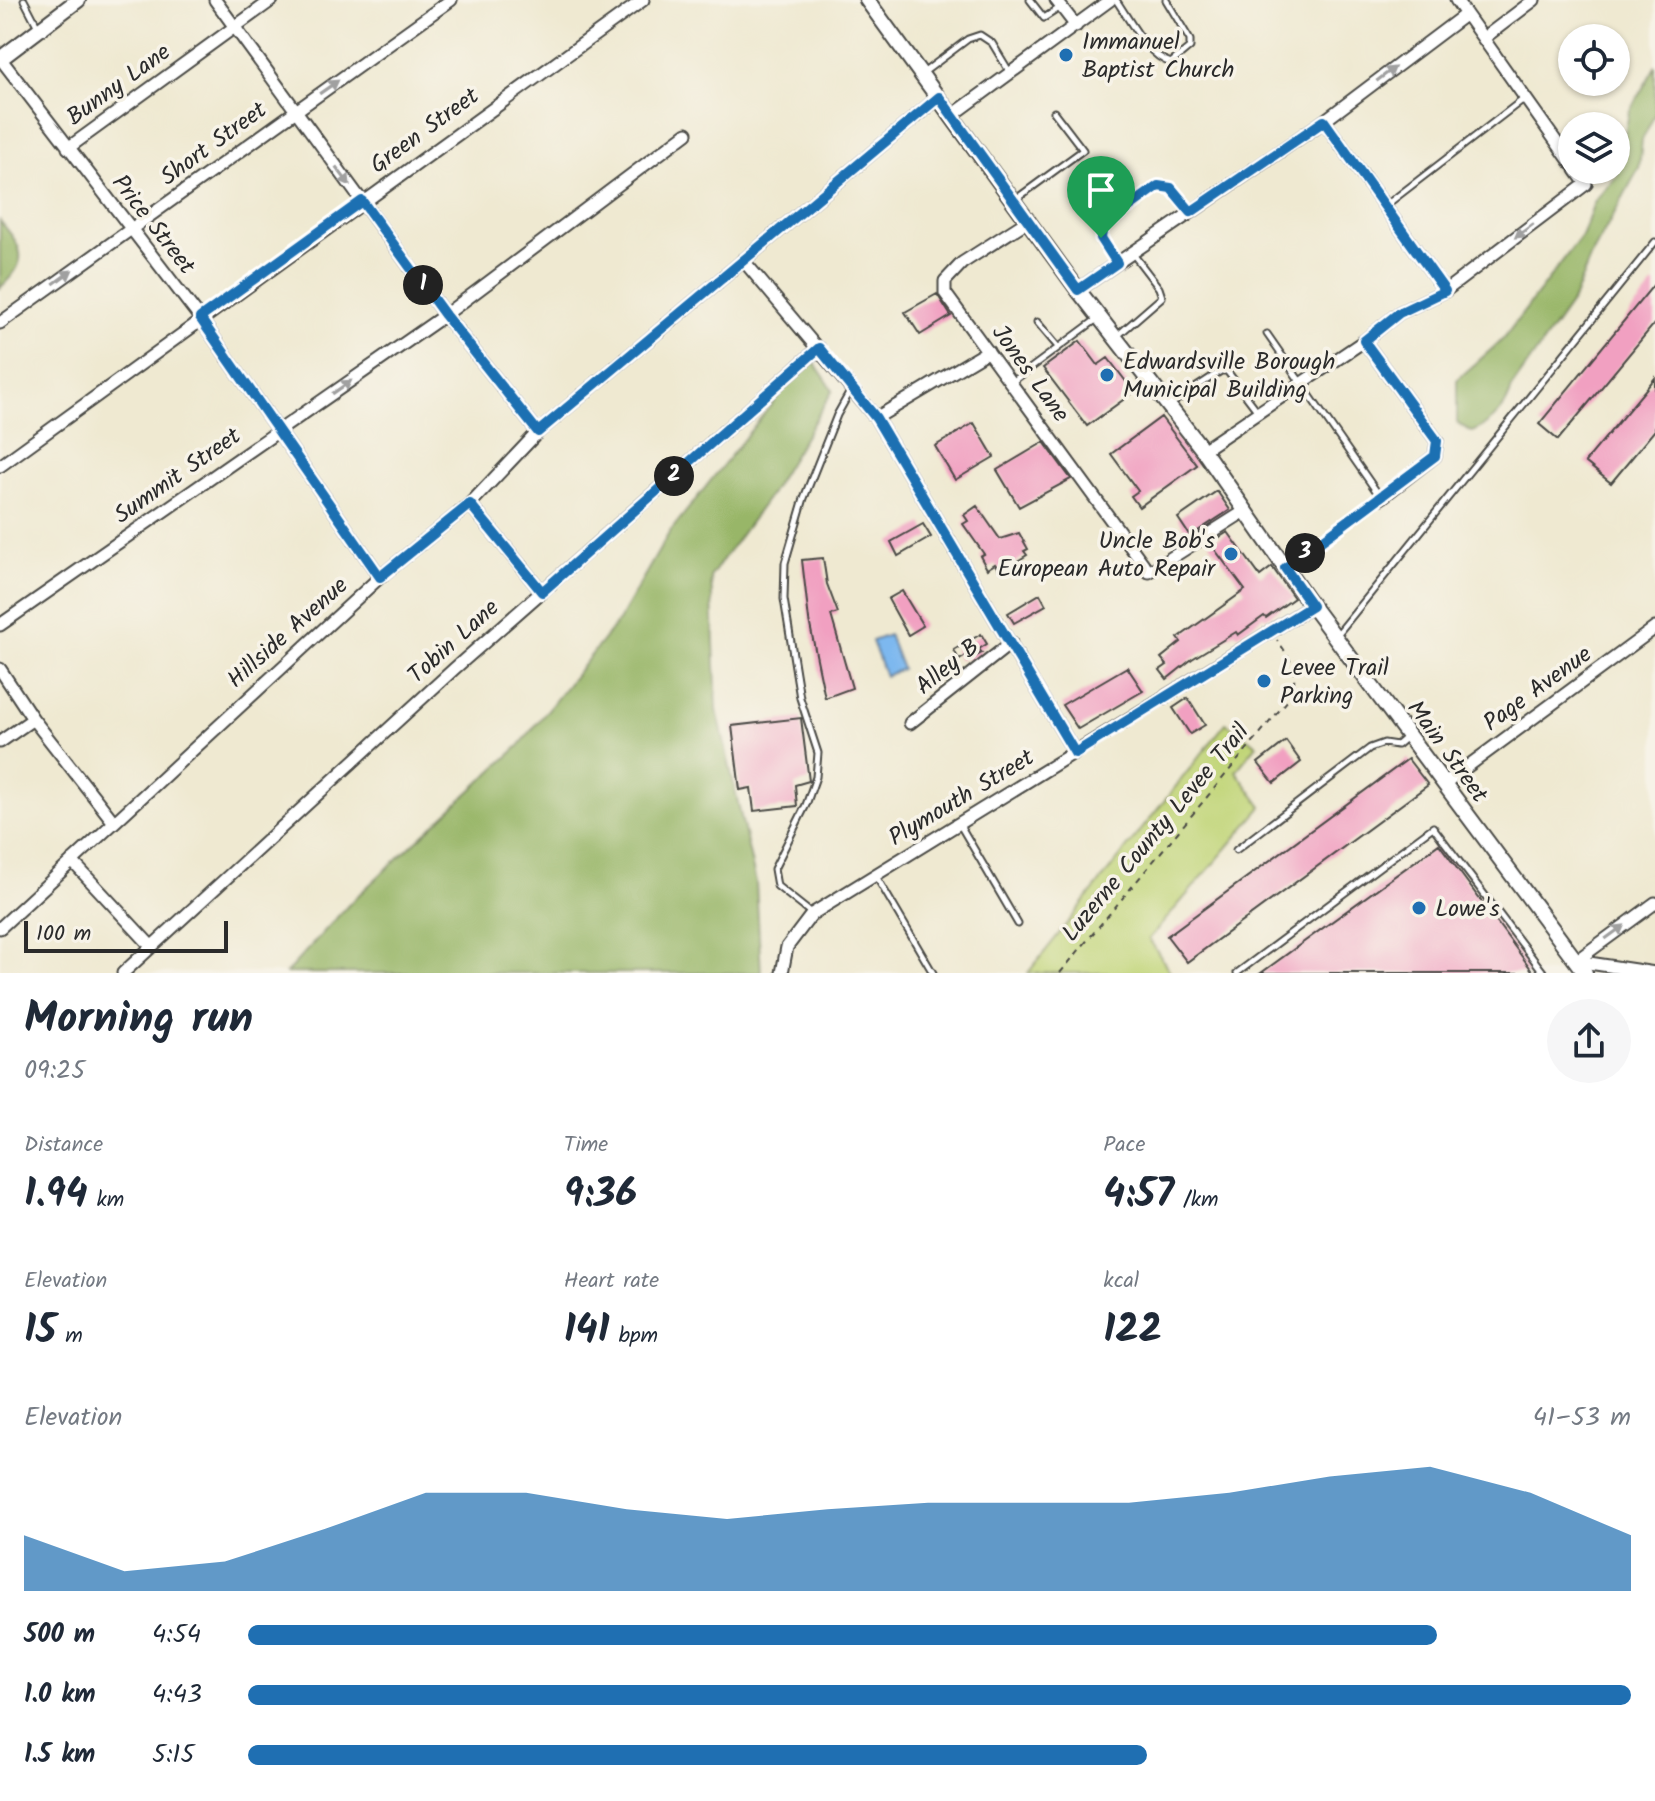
<!DOCTYPE html>
<meta charset="utf-8">
<style>
body{margin:0;font-family:Kalam,sans-serif;background:#f6f6f7;color:#1f2937;height:100vh;display:flex;flex-direction:column;font-size:30px;white-space:nowrap}
*{box-sizing:border-box;margin:0}
p{font-size:26px;color:#747a83}
.icon{flex:none;width:44px;height:44px;fill:none;stroke:currentColor;stroke-width:2;stroke-linecap:round;stroke-linejoin:round}
.map{position:relative;height:973px;overflow:hidden}
.sheet{display:flex;flex-direction:column;background:#fff;flex:1}
.sheet>*{flex:none}
.buttons{position:absolute;left:1558px;top:24px;display:grid;gap:16px}
.buttons a{display:grid;place-items:center;width:72px;height:72px;border-radius:50%;background:#fff;box-shadow:0 2px 6px #0004;font-size:40px}
.scale{position:absolute;left:24px;bottom:20px;width:204px;box-sizing:border-box;padding-left:8px;border:4px solid #2b2b2b;border-top:0;font-size:22px;line-height:28px;white-space:nowrap;color:#2b2b2b;-webkit-text-stroke:6px #f7f3e8;paint-order:stroke}
.pin{position:absolute;display:grid;place-items:center;width:68px;height:68px;color:#fff;margin:-82px -34px;border-radius:50% 50% 50% 0;rotate:-45deg;box-shadow:0 0 8px #0007}
.pin .icon{rotate:45deg}
.km{position:absolute;width:40px;height:40px;margin:-20px;border-radius:50%;background:#222;color:#fff;font-size:22px;line-height:40px;text-align:center}
.round{display:grid;place-items:center;flex:none;width:84px;height:84px;border-radius:42px;background:#f6f6f7}
.summary{display:flex;align-items:center;justify-content:space-between;height:136px;padding:0 24px}
h1{font-size:44px;font-weight:600;line-height:60px}
.stats{display:grid;grid-template-columns:repeat(3,1fr);gap:12px;height:136px;padding:8px 24px}
.stats div{display:grid;align-content:center}
.stats b{font-size:40px;font-weight:600}
.stats small{font-size:22px;font-weight:400}
.stats p{font-size:22px}
.chart{height:224px;padding:16px 24px}
.chart p{display:flex;justify-content:space-between}
.chart svg{width:100%;height:144px;margin-top:8px;fill:#1f6fb2;opacity:.7}
ul{padding:0 24px;list-style:none;font-size:26px}
li{display:grid;grid-template-columns:128px 96px 1fr;align-items:center;height:60px}
li i{height:20px;border-radius:10px;background:#1f6fb2}
.map>svg:first-child{display:block}
.green{fill:#c1d578;stroke:#768052;stroke-width:2}
.forest{fill:#98b668;stroke:#62704a;stroke-width:2}
.water{fill:#7db8ef;stroke:#54728d;stroke-width:2}
.building{fill:#f1a0c1}
.lines{fill:none;stroke-linecap:round;stroke-linejoin:round}
.service-casing{stroke:#484844;stroke-width:9}
.minor-casing{stroke:#484844;stroke-width:15}
.tertiary-casing{stroke:#484844;stroke-width:18}
.path{stroke:#484844;stroke-width:2;stroke-dasharray:6 6;stroke-linecap:butt}
.service{stroke:#fff;stroke-width:5}
.minor{stroke:#fff;stroke-width:11}
.tertiary{stroke:#fff;stroke-width:14}
.oneway{fill:#a0a0a0}
.route-casing{stroke:#fff;stroke-width:16}
.route{stroke:#1f6fb2;stroke-width:10}
.poi-dot{fill:#1f6fb2;stroke:#f7f3e8;stroke-width:3}
.labels{text-anchor:middle;stroke-width:7;stroke-linejoin:round;paint-order:stroke}
.poi-label{font-size:24px;fill:#2b2b2b;stroke:#f7f3e8;text-anchor:start}
.street-label{font-size:24px;fill:#2b2b2b;stroke:#f7f3e8}
</style>
<div class="map">
<svg width="1655" height="973" viewBox="0 0 1655 973">
<rect width="100%" height="100%" fill="#f7f3e8"/>
<filter id="ink" filterUnits="userSpaceOnUse"><feTurbulence type="fractalNoise" baseFrequency=".0125" numOctaves="2"/><feDisplacementMap in="SourceGraphic" scale="16" xChannelSelector="R" yChannelSelector="G"/><feConvolveMatrix kernelMatrix="1 2 1 2 8 2 1 2 1" color-interpolation-filters="sRGB"/></filter>
<filter id="wash" filterUnits="userSpaceOnUse"><feTurbulence type="fractalNoise" baseFrequency=".006" numOctaves="4" result="noise"/><feDisplacementMap in="SourceGraphic" scale="32" xChannelSelector="R" yChannelSelector="G"/><feGaussianBlur stdDeviation="1.8" result="paint"/><feColorMatrix in="noise" values="0 0 0 0 0 0 0 0 0 0 0 0 0 0 0 0 0 1.4 0 .05"/><feComposite in="paint" operator="in"/></filter>
<g filter="url(#wash)">
<rect width="100%" height="100%" fill="#efe9d1"/>
<path class="green" d="M 1226,723 L 1257,745 L 1236,771 L 1262,807 L 1149,939 L 1171,973 L 1028,973 Z"/>
<path class="forest" d="M 1655,67 L 1655,114 L 1642,140 L 1639,168 L 1590,258 L 1573,300 L 1512,387 C 1508,408 1491,424 1472,432 L 1457,423 L 1457,380 L 1503,339 L 1583,234 L 1594,202 L 1617,175 L 1629,112 Z
M 0,221 C 25,250 29,261 0,288 Z
M 810,356 L 833,390 L 771,493 L 711,576 L 717,710 L 756,883 L 761,973 L 286,973 L 352,901 L 519,746 L 619,620 L 669,533 Z"/>
<path class="water" d="M 889,635 L 902,669 L 885,676 L 872,641 Z"/>
<g id="blocks">
<path class="building" d="M 1655,283 L 1655,323 L 1558,440 L 1539,424 Z
M 937,294 L 951,316 L 920,335 L 905,312 Z
M 1080,341 L 1098,365 L 1108,358 L 1134,392 L 1087,426 L 1043,368 Z
M 1655,378 L 1655,430 L 1611,483 L 1585,462 Z
M 1161,417 L 1197,465 L 1139,507 L 1131,496 L 1138,491 L 1111,454 Z
M 974,423 L 994,457 L 955,480 L 935,446 Z
M 1044,442 L 1071,479 L 1019,507 L 997,470 Z
M 1217,491 L 1230,510 L 1190,536 L 1178,518 Z
M 977,506 L 1000,539 L 1019,533 L 1028,549 L 1024,551 L 1027,555 L 1000,572 L 995,564 L 987,569 L 980,556 L 984,554 L 963,524 L 968,521 L 964,515 Z
M 923,524 L 931,537 L 898,556 L 891,542 Z
M 1228,532 L 1260,576 L 1272,567 L 1294,598 L 1266,618 L 1264,616 L 1238,635 L 1236,632 L 1192,659 L 1167,679 L 1160,670 L 1167,665 L 1161,658 L 1181,642 L 1178,638 L 1245,590 L 1210,543 Z
M 823,558 L 827,584 L 838,613 L 831,615 L 852,688 L 825,698 L 809,620 L 802,560 Z
M 902,591 L 923,626 L 908,635 L 888,599 Z
M 1040,594 L 1046,605 L 1014,623 L 1008,613 Z
M 981,634 L 987,644 L 979,649 L 982,653 L 969,660 L 966,656 L 959,660 L 954,650 Z
M 1127,667 L 1143,691 L 1078,729 L 1062,705 Z
M 1188,698 L 1205,725 L 1190,734 L 1173,708 Z
M 801,718 L 809,781 L 795,785 L 797,806 L 754,811 L 751,788 L 740,790 L 732,726 Z
M 1286,741 L 1301,762 L 1274,783 L 1258,763 Z
M 1408,759 L 1428,785 L 1187,962 L 1167,936 Z
M 1439,844 L 1534,973 L 1261,973 Z"/>
</g>
</g>
<g filter="url(#ink)">
<use href="#blocks" fill-opacity="0" stroke="#484844" stroke-width="2"/>
<g class="lines">
<defs>
<path id="service" d="M 24,0 L 39,29
M 1030,0 L 1044,18 L 1061,7
M 1116,0 C 1130,20 1147,56 1171,63 L 1190,47 L 1190,40 L 1166,0
M 923,73 L 968,39 L 980,35 L 992,43 L 1009,71
M 1016,199 L 1083,150 L 1054,112
M 1385,206 L 1525,98
M 1117,262 L 1101,238 L 1103,226 L 1158,186 L 1171,188 L 1191,212
M 1037,322 L 1058,347
M 1267,334 L 1381,498 L 1286,567
M 1116,337 L 1162,297 L 1159,288 L 1133,254
M 1012,382 L 1097,319
M 1169,405 L 1221,371 L 1227,371 L 1259,413
M 1336,636 L 1655,242
M 960,825 L 1018,924
M 1236,850 L 1370,748 L 1384,743 L 1397,745 L 1405,738
M 876,876 L 933,973
M 811,913 L 777,886 L 774,869 L 806,805 L 816,777 L 818,753 L 800,698 L 784,599 L 785,563 L 804,498 L 837,415 L 851,390
M 1237,973 L 1433,827 L 1544,973"/>
<path id="minor" d="M 215,0 L 445,315 L 538,432
M 1056,0 L 1076,26
M 1456,0 L 1572,164
M 1484,38 L 1534,0
M 0,58 L 200,318 L 380,577
M 953,115 L 1110,0
M 1324,121 L 1445,291
M 68,148 L 272,0
M 1029,220 L 962,263 L 945,281 L 945,293 L 1149,572 L 1245,511
M 743,260 L 876,418 L 1075,753
M 1078,290 L 1324,121 L 1466,14
M 0,323 L 451,0
M 1364,341 L 1437,441 L 1435,456 L 1381,498
M 876,418 L 988,351
M 1203,450 L 1364,341 L 1399,313 L 1445,291 L 1586,184 L 1576,170
M 0,466 L 643,0
M 470,504 L 542,592
M 0,625 L 445,315 L 687,133
M 0,669 L 33,719 L 113,821
M 910,723 L 1011,643
M 0,742 L 33,719
M 1445,783 L 1655,628
M 72,861 L 151,946
M 0,928 L 380,577 L 470,504 L 538,432 L 939,97
M 1576,961 L 1655,903
M 1576,961 L 1655,973
M 123,973 L 454,669 L 819,348
M 782,973 L 787,947 L 812,914 L 1312,606"/>
<path id="tertiary" d="M 867,0 L 1078,290 L 1203,450 L 1312,606 L 1585,973
M 0,59 L 78,0"/>
</defs>
<use href="#service" class="service-casing"/>
<use href="#minor" class="minor-casing"/>
<use href="#tertiary" class="tertiary-casing"/>
<path class="path" d="M 1060,973 L 1288,700 C 1301,676 1292,660 1277,640"/>
<use href="#service" class="service"/>
<use href="#minor" class="minor"/>
<use href="#tertiary" class="tertiary"/>
</g>
<defs><path id="oneway-solid" d="M-6-.8H1V-3.2L6.5 0L1 3.2V.8H-6Z" transform="scale(2)"/></defs>
<g class="oneway">
<use href="#oneway-solid" transform="translate(1386 74) rotate(-37)"/>
<use href="#oneway-solid" transform="translate(329 87) rotate(-35)"/>
<use href="#oneway-solid" transform="translate(343 176) rotate(53)"/>
<use href="#oneway-solid" transform="translate(1524 231) rotate(143)"/>
<use href="#oneway-solid" transform="translate(63 277) rotate(-36)"/>
<use href="#oneway-solid" transform="translate(342 387) rotate(-35)"/>
<use href="#oneway-solid" transform="translate(1615 932) rotate(-36)"/>
</g>
</g>
<g class="lines" filter="url(#ink)">
<defs>
<path id="route" d="M 939,97 L 1078,290 L 1117,263 L 1101,238 L 1103,226 L 1158,186 L 1171,188 L 1191,212 L 1324,121 L 1445,291 L 1399,313 L 1364,341 L 1437,441 L 1435,456 L 1285,568 L 1312,606 L 1075,753 L 876,418 L 819,348 L 542,592 L 470,504 L 380,577 L 200,318 L 362,201 L 445,315 L 538,432 Z"/>
</defs>
<use href="#route" class="route-casing"/>
<use href="#route" class="route"/>
</g>
<g class="poi-dot">
<circle cx="1066" cy="55" r="8"/>
<circle cx="1107" cy="375" r="8"/>
<circle cx="1231" cy="554" r="8"/>
<circle cx="1264" cy="681" r="8"/>
<circle cx="1419" cy="908" r="8"/>
</g>
<g class="labels">
<g class="poi-label">
<text x="1082" y="49">Immanuel<tspan x="1082" dy="28">Baptist Church</tspan></text>
<text x="1123" y="369">Edwardsville Borough<tspan x="1123" dy="28">Municipal Building</tspan></text>
<text x="1215" y="548" text-anchor="end">Uncle Bob's<tspan x="1215" dy="28">European Auto Repair</tspan></text>
<text x="1280" y="675">Levee Trail<tspan x="1280" dy="28">Parking</tspan></text>
<text x="1435" y="916">Lowe's</text>
</g>
<g class="street-label">
<text transform="translate(118 84) rotate(-36)" y="8">Bunny Lane</text>
<text transform="translate(424 130) rotate(-36)" y="8">Green Street</text>
<text transform="translate(213 143) rotate(-36)" y="8">Short Street</text>
<text transform="translate(154 224) rotate(52)" y="8">Price Street</text>
<text transform="translate(1031 373) rotate(54)" y="8">Jones Lane</text>
<text transform="translate(177 475) rotate(-35)" y="8">Summit Street</text>
<text transform="translate(287 632) rotate(-42)" y="8">Hillside Avenue</text>
<text transform="translate(453 641) rotate(-42)" y="8">Tobin Lane</text>
<text transform="translate(947 666) rotate(-39)" y="8">Alley B</text>
<text transform="translate(1537 688) rotate(-36)" y="8">Page Avenue</text>
<text transform="translate(1448 751) rotate(54)" y="8">Main Street</text>
<text transform="translate(961 797) rotate(-31)" y="8">Plymouth Street</text>
<text transform="translate(1155 832) rotate(-50)" y="8">Luzerne County Levee Trail</text>
</g>
</g>
</svg>
<div class="buttons">
<a><svg class="icon" aria-label="locate" viewBox="0 0 24 24"><circle cx="12" cy="12" r="6"/><path d="M12 2v4M12 18v4M2 12h4M18 12h4"/></svg></a>
<a><svg class="icon" aria-label="layers" viewBox="0 0 24 24"><path d="M12 4l9 5-9 5-9-5zM3 14l9 5 9-5"/></svg></a>
</div>
<div class="scale">100 m</div>
<div class="pin" style="left:1101px;top:238px;background:#1e9e55"><svg class="icon" aria-label="arrive" viewBox="0 0 24 24"><path d="M6 21V4h12l-3 4 3 4H6"/></svg></div>
<b class="km" style="left:423px;top:285px">1</b>
<b class="km" style="left:674px;top:476px">2</b>
<b class="km" style="left:1305px;top:553px">3</b>
</div>
<section class="sheet">
<div class="summary"><div><h1>Morning run</h1><p>09:25</p></div><a class="round"><svg class="icon" aria-label="share" viewBox="0 0 24 24"><path d="M12 15V3M7 8l5-5 5 5M5 13v7h14v-7"/></svg></a></div>
<div class="stats">
<div><p>Distance</p><b>1.94<small> km</small></b></div>
<div><p>Time</p><b>9:36</b></div>
<div><p>Pace</p><b>4:57<small> /km</small></b></div>
</div>
<div class="stats">
<div><p>Elevation</p><b>15<small> m</small></b></div>
<div><p>Heart rate</p><b>141<small> bpm</small></b></div>
<div><p>kcal</p><b>122</b></div>
</div>
<div class="chart"><p><span>Elevation</span>41–53 m</p>
<svg viewBox="0 0 160 44" preserveAspectRatio="none"><path d="M0 44V27L10 38L20 35L30 25L40 14L50 14L60 19L70 22L80 19L90 17L100 17L110 17L120 14L130 9L140 6L150 14L160 27V44z"/></svg>
</div>
<ul>
<li><b>500 m</b>4:54<i style="width:86%"></i></li>
<li><b>1.0 km</b>4:43<i style="width:100%"></i></li>
<li><b>1.5 km</b>5:15<i style="width:65%"></i></li>
</ul>
</section>
